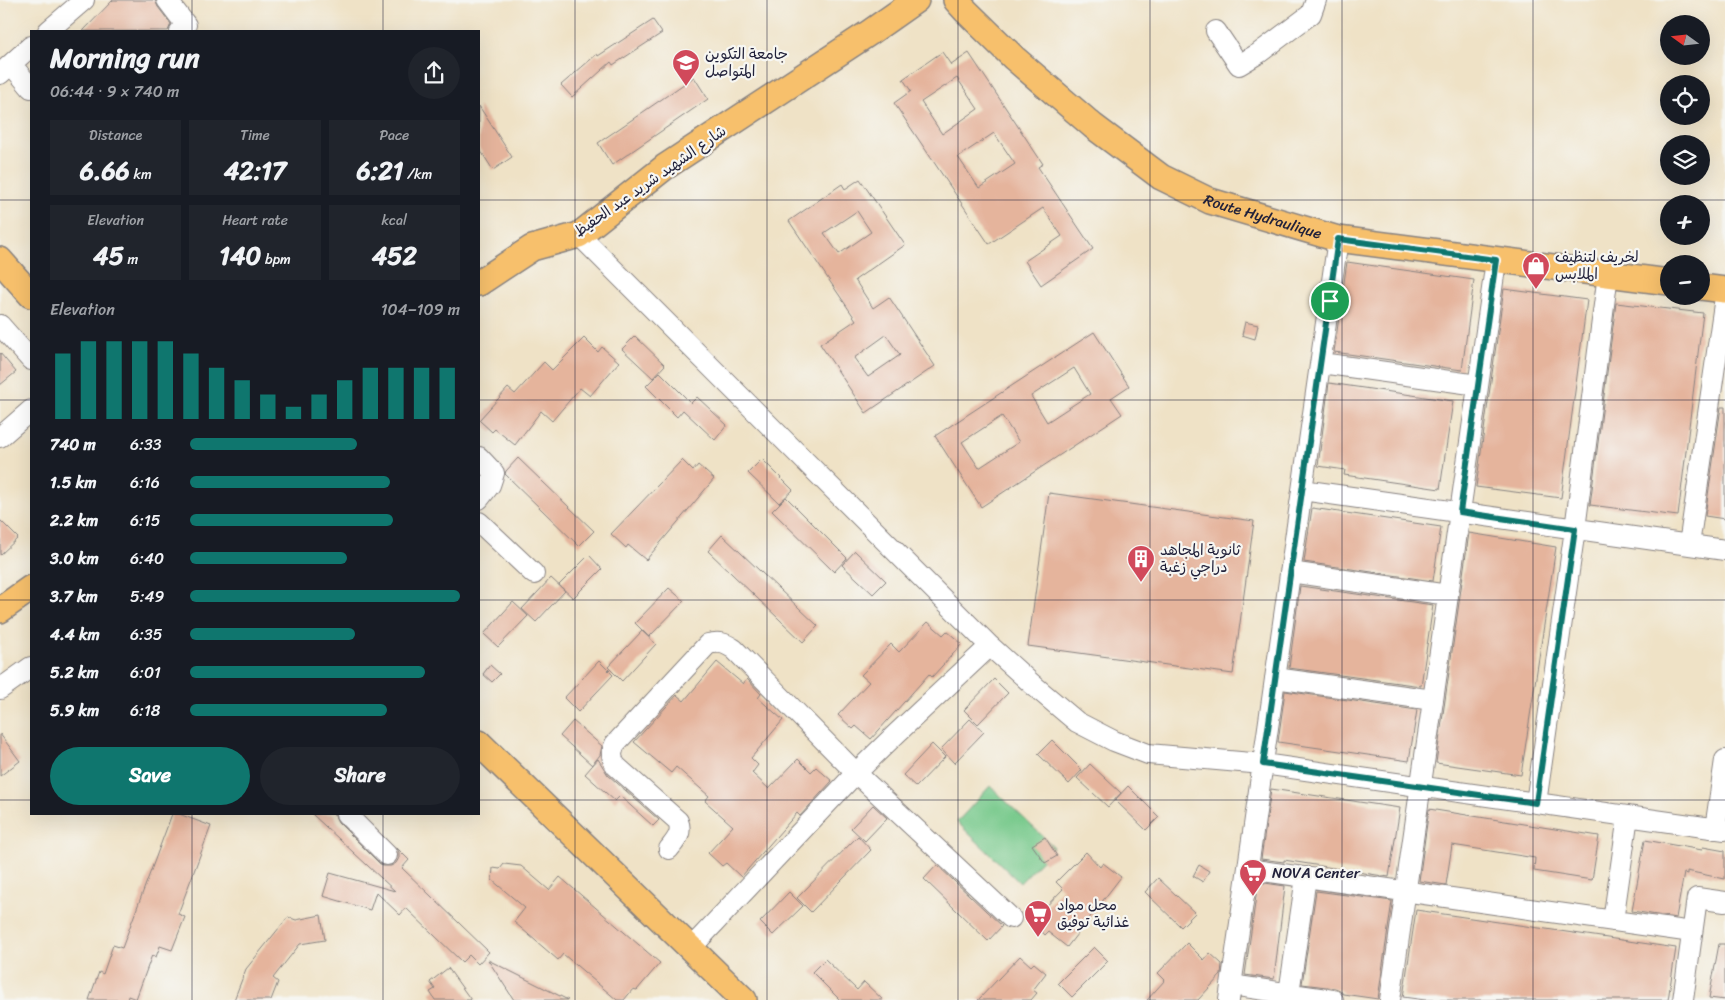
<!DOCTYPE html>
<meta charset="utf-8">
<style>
body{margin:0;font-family:Sriracha,"Playpen Sans Arabic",sans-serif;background:#20242c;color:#f1f3f6;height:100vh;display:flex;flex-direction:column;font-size:19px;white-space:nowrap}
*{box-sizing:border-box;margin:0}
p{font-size:16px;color:#9ea1a6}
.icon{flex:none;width:28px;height:28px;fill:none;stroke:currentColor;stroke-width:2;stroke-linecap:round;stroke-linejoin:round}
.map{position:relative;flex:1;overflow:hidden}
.panel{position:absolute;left:30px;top:30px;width:450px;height:785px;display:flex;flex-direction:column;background:#171b24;border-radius:0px;box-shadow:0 5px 20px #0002}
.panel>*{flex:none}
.needle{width:32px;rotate:285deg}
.fabs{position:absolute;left:1660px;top:15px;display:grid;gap:10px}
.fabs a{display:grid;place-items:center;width:50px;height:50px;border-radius:50%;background:#171b24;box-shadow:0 5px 20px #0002;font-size:25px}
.pin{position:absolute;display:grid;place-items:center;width:42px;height:42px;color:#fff;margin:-21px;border:2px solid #fff;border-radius:50%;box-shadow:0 1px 5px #0007}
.round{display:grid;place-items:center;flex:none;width:52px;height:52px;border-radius:26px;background:#20242c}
.summary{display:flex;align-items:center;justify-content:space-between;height:85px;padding:0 20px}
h1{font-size:28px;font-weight:700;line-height:38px}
.stats{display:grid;grid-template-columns:repeat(3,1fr);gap:8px;height:85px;padding:5px 20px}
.stats div{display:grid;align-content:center;border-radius:0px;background:#20242c;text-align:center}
.stats b{font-size:25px;font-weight:700}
.stats small{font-size:14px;font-weight:400}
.stats p{font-size:14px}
.chart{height:140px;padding:10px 20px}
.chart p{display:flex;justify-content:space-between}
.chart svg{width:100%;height:90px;margin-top:5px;stroke:#0f766e;stroke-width:6}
.primary-button{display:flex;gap:10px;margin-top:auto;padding:10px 20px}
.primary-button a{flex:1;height:58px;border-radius:30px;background:#0f766e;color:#fff;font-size:20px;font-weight:700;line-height:58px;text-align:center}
.primary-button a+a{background:#20242c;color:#f1f3f6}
ul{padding:0 20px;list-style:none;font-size:16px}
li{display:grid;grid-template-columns:80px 60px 1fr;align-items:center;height:38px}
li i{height:12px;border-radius:6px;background:#0f766e}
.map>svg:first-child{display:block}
.green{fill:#77c98b;stroke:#4c7663}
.building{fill:#e5b49c;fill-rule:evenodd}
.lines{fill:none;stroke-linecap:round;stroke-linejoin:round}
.minor-casing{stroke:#888280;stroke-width:22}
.major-casing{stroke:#888280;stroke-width:28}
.minor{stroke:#fff;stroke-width:20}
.major{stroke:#f7c06c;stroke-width:25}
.route-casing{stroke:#fff;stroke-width:10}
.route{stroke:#0f766e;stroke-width:6}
.grid{fill:none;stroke:#22223b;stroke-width:1;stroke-opacity:0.55}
.labels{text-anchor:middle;stroke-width:4.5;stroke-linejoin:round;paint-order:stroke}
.poi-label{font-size:15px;fill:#22223b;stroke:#f6f6f2;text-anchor:start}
.street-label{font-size:15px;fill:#22223b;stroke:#f6f6f2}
</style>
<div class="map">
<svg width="1725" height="1000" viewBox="0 0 1725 1000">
<rect width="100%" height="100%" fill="#f6f6f2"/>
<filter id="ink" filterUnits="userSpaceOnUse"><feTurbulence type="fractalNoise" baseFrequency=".02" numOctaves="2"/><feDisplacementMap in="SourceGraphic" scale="10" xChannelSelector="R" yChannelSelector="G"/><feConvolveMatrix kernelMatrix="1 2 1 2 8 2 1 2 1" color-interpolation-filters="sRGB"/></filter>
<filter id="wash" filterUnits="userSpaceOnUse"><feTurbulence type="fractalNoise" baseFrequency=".0096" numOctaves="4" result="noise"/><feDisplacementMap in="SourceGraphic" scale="20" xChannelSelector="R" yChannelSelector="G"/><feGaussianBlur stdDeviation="1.12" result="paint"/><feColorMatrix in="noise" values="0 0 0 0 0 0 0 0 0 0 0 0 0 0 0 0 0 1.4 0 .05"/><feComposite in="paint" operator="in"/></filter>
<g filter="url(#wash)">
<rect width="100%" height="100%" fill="#efe2c6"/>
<path class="green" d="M 990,786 L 1054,847 L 1020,883 L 957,822 Z"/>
<g id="blocks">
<path class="building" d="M 113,0 L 155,0 L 158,7 L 171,24 L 168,31 L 83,31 Z
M 653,20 L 662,33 L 613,65 L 611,62 L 572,97 L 561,85 L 597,54 L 598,56 Z
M 942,52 L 951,65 L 969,53 L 1043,164 L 1038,167 L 1093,249 L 1041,285 L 1025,261 L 1062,236 L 1043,208 L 989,244 L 894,103 L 911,91 L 903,79 ZM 957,78 L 978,109 L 942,134 L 921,102 ZM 994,133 L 1015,164 L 979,188 L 958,157 Z
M 694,77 L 708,99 L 612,165 L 598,143 Z
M 479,106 L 512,157 L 493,170 L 479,148 Z
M 860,179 L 905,245 L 855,280 L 873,308 L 889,297 L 935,366 L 866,413 L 820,344 L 856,320 L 789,221 L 842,184 L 845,189 ZM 857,211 L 871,232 L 839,254 L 824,233 ZM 886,335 L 900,355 L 868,377 L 854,358 Z
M 1347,262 L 1474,280 L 1462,370 L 1334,352 Z
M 1504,289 L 1587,300 L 1561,498 L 1476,487 Z
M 1616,303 L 1703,313 L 1678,516 L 1590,505 Z
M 1245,322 L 1258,325 L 1255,339 L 1242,335 Z
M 1094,332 L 1129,386 L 1111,398 L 1122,414 L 981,507 L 935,436 ZM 1074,368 L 1090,394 L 1047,422 L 1031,396 ZM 1002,416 L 1019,442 L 979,468 L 962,442 Z
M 635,336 L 665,365 L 653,378 L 622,349 Z
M 584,338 L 598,352 L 602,347 L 619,362 L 590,396 L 580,388 L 552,421 L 541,411 L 515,445 L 495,429 L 492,432 L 479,420 L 508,388 L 515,394 L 544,362 L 552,370 Z
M 0,353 L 16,372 L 0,385 Z
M 660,372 L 691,403 L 697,397 L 727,425 L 715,440 L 683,410 L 677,417 L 646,386 Z
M 1329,383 L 1453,401 L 1440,489 L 1344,475 L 1345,470 L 1318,466 Z
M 1721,407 L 1725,407 L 1725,519 L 1705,516 Z
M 518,458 L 594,531 L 579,546 L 505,474 L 506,471 Z
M 762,459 L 793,490 L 779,503 L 748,473 Z
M 682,460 L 693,471 L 698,465 L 714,479 L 646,560 L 628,545 L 626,548 L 611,534 Z
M 1049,493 L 1254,521 L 1233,674 L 1028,646 Z
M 786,497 L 847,558 L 834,572 L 772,511 Z
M 1312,508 L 1441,527 L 1433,581 L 1304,562 Z
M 0,520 L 18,538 L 0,555 Z
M 1469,533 L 1556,547 L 1521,775 L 1436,763 Z
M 722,535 L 818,626 L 803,642 L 708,551 Z
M 855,551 L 886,581 L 873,594 L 842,565 Z
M 589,555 L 602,569 L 573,598 L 559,585 Z
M 551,578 L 565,591 L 536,622 L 522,609 Z
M 1300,586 L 1433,605 L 1421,686 L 1289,668 Z
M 669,588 L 684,601 L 649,637 L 635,623 Z
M 513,602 L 528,616 L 498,647 L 484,634 Z
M 928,622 L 943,635 L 947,631 L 962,644 L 932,677 L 929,674 L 871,739 L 856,726 L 853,729 L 838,715 L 869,682 L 861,675 L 891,644 L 899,652 Z
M 642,631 L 656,644 L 622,681 L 608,667 Z
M 599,661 L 613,675 L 578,712 L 564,698 Z
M 717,662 L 743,684 L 747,679 L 761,694 L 758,698 L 783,720 L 751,758 L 758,765 L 752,773 L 769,789 L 798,759 L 811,772 L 816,767 L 832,781 L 800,816 L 797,813 L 741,877 L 726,863 L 722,866 L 708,853 L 733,826 L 705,801 L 709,796 L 676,767 L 671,773 L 634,742 L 677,695 L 684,701 Z
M 490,665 L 500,674 L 492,682 L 483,674 Z
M 994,679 L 1008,693 L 978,724 L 964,710 Z
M 1285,691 L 1417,710 L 1409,761 L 1278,742 Z
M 970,719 L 984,732 L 954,763 L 941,749 Z
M 573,721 L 602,746 L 600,755 L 592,765 L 560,736 Z
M 0,734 L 20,761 L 0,776 Z
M 1052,740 L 1082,770 L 1069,784 L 1038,754 Z
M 932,744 L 945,757 L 916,787 L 903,775 Z
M 598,759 L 608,775 L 659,820 L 653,826 L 620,796 L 615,801 L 585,774 Z
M 1090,764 L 1121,793 L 1108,807 L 1077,778 Z
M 1128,786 L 1159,817 L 1146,830 L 1115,800 Z
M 1271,789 L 1400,808 L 1389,877 L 1284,860 L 1284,862 L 1261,859 Z
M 873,805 L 887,818 L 865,841 L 851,828 Z
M 1429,809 L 1599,836 L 1592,880 L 1534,871 L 1535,858 L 1452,845 L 1446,885 L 1419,881 Z
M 172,814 L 179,814 L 211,826 L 178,914 L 185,917 L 172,950 L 160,946 L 156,957 L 152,955 L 136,999 L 128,996 L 127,1000 L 89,1000 L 99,972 L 103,974 L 113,945 L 122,948 Z
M 312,814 L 334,814 L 338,822 L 379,863 L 383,866 L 391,866 L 396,863 L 399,858 L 399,852 L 396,847 L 409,860 L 402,868 L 489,952 L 478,964 L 469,955 L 462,962 L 406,908 L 400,915 L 376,892 L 370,910 L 323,896 L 330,873 L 395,891 Z
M 858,836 L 871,850 L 811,912 L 797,898 Z
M 1045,837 L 1057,856 L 1045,863 L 1032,845 Z
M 1645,840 L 1702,850 L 1703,847 L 1725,851 L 1725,879 L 1687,871 L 1687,874 L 1684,873 L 1676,918 L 1632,911 Z
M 1086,852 L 1100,867 L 1103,863 L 1121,877 L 1067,947 L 1048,932 L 1045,935 L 1032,921 L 1063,889 L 1056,882 Z
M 504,864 L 521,866 L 549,890 L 560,877 L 660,963 L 637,990 L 633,989 L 624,1000 L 617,1000 L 563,954 L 558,960 L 514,922 L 525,908 L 492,880 L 493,868 L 500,869 Z
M 937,865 L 1002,926 L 988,941 L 924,879 Z
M 1199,865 L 1209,871 L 1203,882 L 1193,876 Z
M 1158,878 L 1195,913 L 1181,927 L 1145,892 Z
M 1258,882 L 1285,886 L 1274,979 L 1245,975 Z
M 1316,891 L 1392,901 L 1378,999 L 1343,994 L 1340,990 L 1335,988 L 1302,984 Z
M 789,892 L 803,906 L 773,935 L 760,922 Z
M 1416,910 L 1676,948 L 1668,1000 L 1425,1000 L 1403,997 Z
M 321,915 L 325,940 L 300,944 L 273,978 L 278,982 L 271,1000 L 234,1000 L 246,969 L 288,917 L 296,920 Z
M 1187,943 L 1204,960 L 1210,953 L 1222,964 L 1221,975 L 1198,1000 L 1147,1000 L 1165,980 L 1158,973 Z
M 1719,944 L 1725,944 L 1725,1000 L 1709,998 Z
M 1094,947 L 1108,961 L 1072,997 L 1058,983 Z
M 1020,956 L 1031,966 L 1034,963 L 1046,973 L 1033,990 L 1037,993 L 1031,1000 L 978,1000 Z
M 825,959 L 857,990 L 864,982 L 883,1000 L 840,1000 L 812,972 Z
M 488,960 L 568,1000 L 514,1000 Z
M 448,968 L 471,1000 L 435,1000 L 430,992 L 435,989 L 430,982 Z"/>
</g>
</g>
<g filter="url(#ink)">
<use href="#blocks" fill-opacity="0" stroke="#888280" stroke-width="1"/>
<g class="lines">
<defs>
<path id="minor" d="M 167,0 L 186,25 L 180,31
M 48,31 L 84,0
M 1216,31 L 1239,65 L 1259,53 L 1311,14 L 1316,0
M 11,64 L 31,88
M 0,74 L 31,46
M 579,235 L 990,646 L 1032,684 L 1077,722 L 1114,741 L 1148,754 L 1263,764 L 1725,830
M 0,325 L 31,360
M 1321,363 L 1478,385
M 0,437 L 31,410
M 479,457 L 494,473 L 490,485 L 479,499
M 1302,490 L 1725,550
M 479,522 L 534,574
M 1689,545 L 1725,297
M 1290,572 L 1448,595
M 1275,678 L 1433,700
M 0,689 L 31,667
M 1536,803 L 1575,529 L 1608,274
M 346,814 L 387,855
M 1715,829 L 1725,760
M 669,849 C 676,840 683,833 678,821 L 616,766 C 611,758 611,753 615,744 L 708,644 C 719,641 725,643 734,649 L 856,773 L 1011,918
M 1248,869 L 1692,932
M 1613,921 L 1628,816
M 690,949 L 856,773 L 896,734 L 990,646
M 1231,985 L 1333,1000
M 1229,1000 L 1338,239
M 1288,1000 L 1306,877
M 1390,1000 L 1496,261
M 1683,1000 L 1697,898 L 1725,902"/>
<g id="major">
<path id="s1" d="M 956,0 L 966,11 L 1014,58 L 1093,126 L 1161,177 L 1210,201 L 1338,239 L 1669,282"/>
<path d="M 0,260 L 31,295"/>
<path d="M 479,283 L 532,248 L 579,235 L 665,167 L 869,33 L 916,0"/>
<path d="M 1701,287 L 1725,290"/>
<path d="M 0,610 L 31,588"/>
<path d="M 479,743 L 744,1000"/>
</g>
</defs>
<use href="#minor" class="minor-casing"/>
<use href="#major" class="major-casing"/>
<use href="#minor" class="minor"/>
<use href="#major" class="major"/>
</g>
</g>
<g class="lines" filter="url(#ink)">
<defs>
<path id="route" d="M 1338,239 L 1496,260 L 1460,512 L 1575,529 L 1536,803 L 1263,764 Z"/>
</defs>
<use href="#route" class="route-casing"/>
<use href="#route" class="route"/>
</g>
<path class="grid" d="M 192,0 L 192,31M 383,0 L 383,31M 575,0 L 575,1000M 767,0 L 767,1000M 958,0 L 958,1000M 1150,0 L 1150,1000M 1342,0 L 1342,1000M 1533,0 L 1533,1000M 0,200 L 31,200M 479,200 L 1725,200M 0,400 L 31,400M 479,400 L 1725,400M 0,600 L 31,600M 479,600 L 1725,600M 0,800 L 31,800M 479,800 L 1725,800M 192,814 L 192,1000M 383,814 L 383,1000"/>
<defs>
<symbol id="university-pin" viewBox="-11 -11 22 30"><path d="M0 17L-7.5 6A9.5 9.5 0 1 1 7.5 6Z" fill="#d1495b" stroke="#f6f6f2"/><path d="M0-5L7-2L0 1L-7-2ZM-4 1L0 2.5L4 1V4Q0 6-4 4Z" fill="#fff"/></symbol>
<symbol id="shop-pin" viewBox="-11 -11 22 30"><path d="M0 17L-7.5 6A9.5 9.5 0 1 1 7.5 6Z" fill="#d1495b" stroke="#f6f6f2"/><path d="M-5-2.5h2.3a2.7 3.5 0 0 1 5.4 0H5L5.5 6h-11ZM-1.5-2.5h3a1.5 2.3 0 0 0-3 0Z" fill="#fff"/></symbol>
<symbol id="building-pin" viewBox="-11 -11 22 30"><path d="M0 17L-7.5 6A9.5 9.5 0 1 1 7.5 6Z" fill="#d1495b" stroke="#f6f6f2"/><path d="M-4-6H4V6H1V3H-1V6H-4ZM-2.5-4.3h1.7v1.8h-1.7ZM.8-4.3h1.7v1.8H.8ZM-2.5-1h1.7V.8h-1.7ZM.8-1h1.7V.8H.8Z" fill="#fff"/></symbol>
<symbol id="supermarket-pin" viewBox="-11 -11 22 30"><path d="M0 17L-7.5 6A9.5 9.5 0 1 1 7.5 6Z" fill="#d1495b" stroke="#f6f6f2"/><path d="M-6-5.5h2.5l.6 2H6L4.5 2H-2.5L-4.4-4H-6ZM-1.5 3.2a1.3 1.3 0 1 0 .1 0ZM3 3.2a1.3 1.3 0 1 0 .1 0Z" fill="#fff"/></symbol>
</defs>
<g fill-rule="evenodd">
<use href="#university-pin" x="670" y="47" width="32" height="43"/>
<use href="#shop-pin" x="1520" y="250" width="32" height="43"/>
<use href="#building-pin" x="1125" y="543" width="32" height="43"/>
<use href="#supermarket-pin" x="1237" y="857" width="32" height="43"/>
<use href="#supermarket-pin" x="1022" y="898" width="32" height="43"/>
</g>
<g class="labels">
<g class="poi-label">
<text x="705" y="59">جامعة التكوين<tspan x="705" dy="17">المتواصل</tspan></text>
<text x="1555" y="262">لخريف لتنظيف<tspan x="1555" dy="17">الملابس</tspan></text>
<text x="1160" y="555">ثانوية المجاهد<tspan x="1160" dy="17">دراجي زغبة</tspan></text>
<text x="1272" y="878">NOVA Center</text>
<text x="1057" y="910">محل مواد<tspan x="1057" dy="17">غذائية توفيق</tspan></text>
</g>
<g class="street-label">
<text transform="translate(650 181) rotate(-35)" y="5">شارع الشهيد شريد عبد الحفيظ</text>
<text dy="5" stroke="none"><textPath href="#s1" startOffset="381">Route Hydraulique</textPath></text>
</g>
</g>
</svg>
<div class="fabs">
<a><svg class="needle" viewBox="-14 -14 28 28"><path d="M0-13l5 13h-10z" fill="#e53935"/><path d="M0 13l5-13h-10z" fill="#9ea1a6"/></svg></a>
<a><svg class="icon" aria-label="locate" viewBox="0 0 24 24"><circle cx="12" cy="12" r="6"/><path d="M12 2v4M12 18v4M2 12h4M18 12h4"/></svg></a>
<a><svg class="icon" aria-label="layers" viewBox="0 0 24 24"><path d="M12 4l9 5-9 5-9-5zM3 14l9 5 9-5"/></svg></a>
<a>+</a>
<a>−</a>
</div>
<div class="pin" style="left:1330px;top:301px;background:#1e9e55"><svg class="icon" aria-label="arrive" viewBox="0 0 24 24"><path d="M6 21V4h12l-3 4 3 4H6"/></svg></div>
<section class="panel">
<div class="summary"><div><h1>Morning run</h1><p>06:44 · 9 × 740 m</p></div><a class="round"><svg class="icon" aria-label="share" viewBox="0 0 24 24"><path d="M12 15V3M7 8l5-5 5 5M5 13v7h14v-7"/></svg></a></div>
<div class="stats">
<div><p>Distance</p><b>6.66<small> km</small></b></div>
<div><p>Time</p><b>42:17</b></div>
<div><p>Pace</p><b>6:21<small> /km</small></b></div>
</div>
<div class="stats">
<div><p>Elevation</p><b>45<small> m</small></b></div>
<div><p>Heart rate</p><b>140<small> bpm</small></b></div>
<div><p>kcal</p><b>452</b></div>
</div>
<div class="chart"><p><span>Elevation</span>104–109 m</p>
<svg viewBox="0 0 160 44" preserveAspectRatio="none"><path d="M5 44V12M15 44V6M25 44V6M35 44V6M45 44V6M55 44V12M65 44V19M75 44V25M85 44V32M95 44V38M105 44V32M115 44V25M125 44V19M135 44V19M145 44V19M155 44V19"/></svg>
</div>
<ul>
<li><b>740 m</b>6:33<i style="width:62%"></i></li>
<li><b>1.5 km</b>6:16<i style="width:74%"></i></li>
<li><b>2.2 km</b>6:15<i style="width:75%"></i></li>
<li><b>3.0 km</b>6:40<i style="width:58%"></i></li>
<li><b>3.7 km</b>5:49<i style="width:100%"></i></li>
<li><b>4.4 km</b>6:35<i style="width:61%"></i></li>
<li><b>5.2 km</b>6:01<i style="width:87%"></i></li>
<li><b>5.9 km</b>6:18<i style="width:73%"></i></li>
</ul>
<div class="primary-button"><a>Save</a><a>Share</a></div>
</section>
</div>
